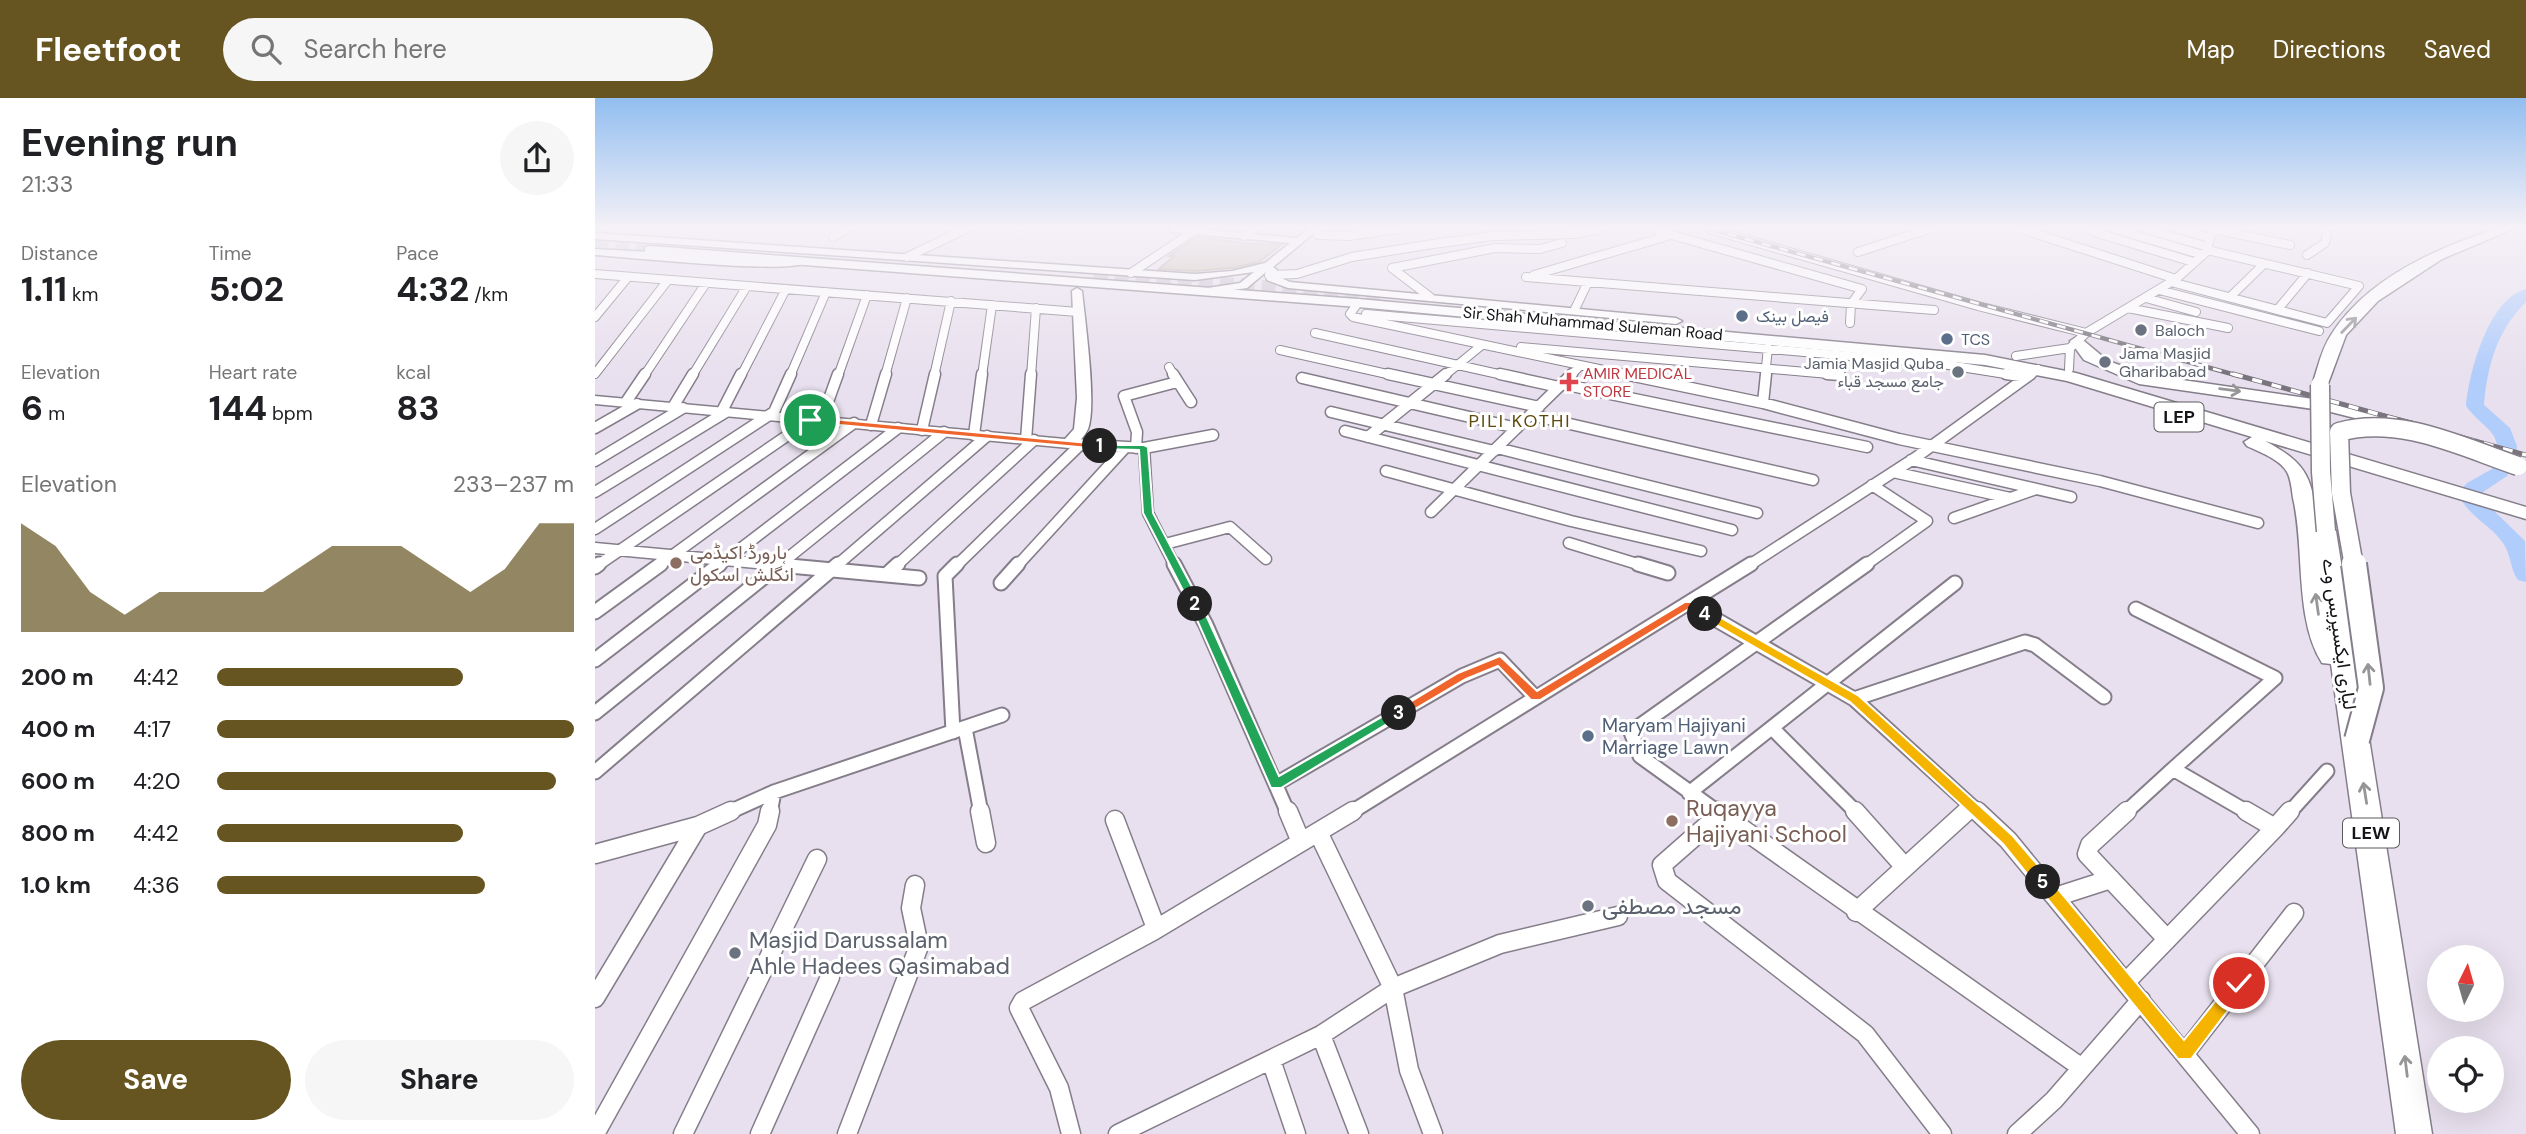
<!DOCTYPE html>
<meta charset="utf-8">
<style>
body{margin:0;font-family:"DM Sans",Vazirmatn,sans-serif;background:#f6f6f6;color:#202124;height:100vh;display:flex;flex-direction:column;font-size:26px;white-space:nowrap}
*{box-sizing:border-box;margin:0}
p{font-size:23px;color:#757577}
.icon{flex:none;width:38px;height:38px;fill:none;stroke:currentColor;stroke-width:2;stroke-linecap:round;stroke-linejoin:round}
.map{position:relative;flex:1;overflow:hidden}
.panel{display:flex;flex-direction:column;background:#fff;width:595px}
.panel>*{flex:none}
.needle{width:46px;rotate:5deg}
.buttons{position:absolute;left:1832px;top:847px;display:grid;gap:14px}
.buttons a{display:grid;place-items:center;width:77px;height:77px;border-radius:50%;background:#fff;box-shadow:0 7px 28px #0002;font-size:35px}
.pin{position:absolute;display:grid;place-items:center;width:60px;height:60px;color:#fff;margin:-30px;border:4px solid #fff;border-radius:50%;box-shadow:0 2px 7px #0007}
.km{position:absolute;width:35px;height:35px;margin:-18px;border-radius:50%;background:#222;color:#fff;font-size:19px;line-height:35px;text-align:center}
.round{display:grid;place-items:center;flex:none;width:74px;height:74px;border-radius:37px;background:#f6f6f6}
.overview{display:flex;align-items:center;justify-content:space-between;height:119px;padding:0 21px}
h1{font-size:38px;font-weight:700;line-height:52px}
.metrics{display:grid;grid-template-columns:repeat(3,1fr);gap:10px;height:119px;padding:7px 21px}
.metrics div{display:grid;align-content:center}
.metrics b{font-size:35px;font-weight:700}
.metrics small{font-size:19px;font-weight:400}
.metrics p{font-size:19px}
.chart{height:196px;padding:14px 21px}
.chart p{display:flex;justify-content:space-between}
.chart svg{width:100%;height:126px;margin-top:7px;fill:#665421;opacity:.7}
.cta{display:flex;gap:14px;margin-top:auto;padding:14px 21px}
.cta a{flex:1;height:80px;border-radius:42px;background:#665421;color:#fff;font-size:28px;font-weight:700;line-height:80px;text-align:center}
.cta a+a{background:#f6f6f6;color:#202124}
ul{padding:0 21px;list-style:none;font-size:23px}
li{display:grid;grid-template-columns:112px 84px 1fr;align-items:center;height:52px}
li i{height:18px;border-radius:9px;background:#665421}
header{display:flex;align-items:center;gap:42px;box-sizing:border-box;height:98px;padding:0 35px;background:#665421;color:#fff}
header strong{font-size:33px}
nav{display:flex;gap:38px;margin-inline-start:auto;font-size:24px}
.search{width:490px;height:63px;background:#f6f6f6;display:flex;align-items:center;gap:18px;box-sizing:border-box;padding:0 24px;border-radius:38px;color:#757577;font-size:26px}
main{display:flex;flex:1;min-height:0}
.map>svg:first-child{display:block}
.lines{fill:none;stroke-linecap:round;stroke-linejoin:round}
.river{fill:#b1cdfb;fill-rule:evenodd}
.building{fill:#cbc0b5;stroke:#b2a89c;stroke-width:2}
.highway-tunnel{stroke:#c8c1ce;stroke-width:14;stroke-dasharray:14 7;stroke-linecap:butt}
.street-far3-casing{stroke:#857e8a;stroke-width:10}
.street-far2-casing{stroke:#857e8a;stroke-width:13}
.street-far1-casing{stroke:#857e8a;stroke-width:17}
.street-casing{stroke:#857e8a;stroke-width:21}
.secondary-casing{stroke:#857e8a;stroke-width:3}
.highway-casing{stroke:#857e8a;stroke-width:3}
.street-far3{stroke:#fff;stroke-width:8}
.street-far2{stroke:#fff;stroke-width:10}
.street-far1{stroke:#fff;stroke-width:13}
.street{stroke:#fff;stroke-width:18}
.secondary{fill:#fff;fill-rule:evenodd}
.highway{fill:#fff;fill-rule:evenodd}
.rail-far1-casing{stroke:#79747d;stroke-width:4.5}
.rail-casing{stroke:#79747d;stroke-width:5}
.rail-far1{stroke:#fff;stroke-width:2.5;stroke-dasharray:9;stroke-linecap:butt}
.rail{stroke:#fff;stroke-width:3.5;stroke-dasharray:10;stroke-linecap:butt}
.highway-bridge-far1-casing{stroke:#857e8a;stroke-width:21;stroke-linecap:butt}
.highway-bridge-casing{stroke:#857e8a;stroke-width:28;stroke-linecap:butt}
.highway-bridge-far1{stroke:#fff;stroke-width:18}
.highway-bridge{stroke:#fff;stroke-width:24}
.oneway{stroke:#969597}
.split-1{fill:#f0652b;stroke:#fff;stroke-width:2}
.split-2{fill:#22a559;stroke:#fff;stroke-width:2}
.split-3{fill:#22a559;stroke:#fff;stroke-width:2}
.split-4{fill:#f0652b;stroke:#fff;stroke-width:2}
.split-5{fill:#f5b400;stroke:#fff;stroke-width:2}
.split-6{fill:#f5b400;stroke:#fff;stroke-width:2}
.service-dot{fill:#5c6f8a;stroke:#fff;stroke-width:2.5}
.worship-dot{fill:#6b7280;stroke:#fff;stroke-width:2.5}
.health-dot{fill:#e0444e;stroke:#fff;stroke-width:2.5}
.education-dot{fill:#8d6e63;stroke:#fff;stroke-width:2.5}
.labels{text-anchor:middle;stroke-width:6;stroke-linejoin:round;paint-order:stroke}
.far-service-label{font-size:16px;fill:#4e5e75;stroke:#fff;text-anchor:start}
.far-street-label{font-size:16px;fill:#161418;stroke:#fff}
.far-worship-label{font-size:16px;fill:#5b616d;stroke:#fff;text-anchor:start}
.far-health-label{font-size:16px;fill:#be3a42;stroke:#fff;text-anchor:start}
.shield{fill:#fff;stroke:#5c5a5d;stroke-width:2}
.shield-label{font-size:18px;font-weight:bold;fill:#161418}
.far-neighbourhood-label{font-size:18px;letter-spacing:2px;fill:#5e490a;stroke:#fff}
.education-label{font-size:19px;fill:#785e54;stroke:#fff;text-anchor:start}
.street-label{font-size:19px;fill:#161418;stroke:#fff}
.service-label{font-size:19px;fill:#4e5e75;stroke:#fff;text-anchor:start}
.near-education-label{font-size:23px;fill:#785e54;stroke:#fff;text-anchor:start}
.near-worship-label{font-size:23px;fill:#5b616d;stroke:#fff;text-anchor:start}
</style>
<header>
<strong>Fleetfoot</strong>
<div class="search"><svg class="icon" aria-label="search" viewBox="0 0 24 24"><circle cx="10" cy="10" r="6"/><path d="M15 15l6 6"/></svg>Search here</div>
<nav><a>Map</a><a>Directions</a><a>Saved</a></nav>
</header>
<main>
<section class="panel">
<div class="overview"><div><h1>Evening run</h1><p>21:33</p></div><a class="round"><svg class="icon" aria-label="share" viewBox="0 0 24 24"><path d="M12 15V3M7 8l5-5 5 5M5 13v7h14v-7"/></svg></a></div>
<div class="metrics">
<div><p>Distance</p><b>1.11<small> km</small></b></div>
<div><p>Time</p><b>5:02</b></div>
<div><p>Pace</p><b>4:32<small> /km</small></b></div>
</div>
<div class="metrics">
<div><p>Elevation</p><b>6<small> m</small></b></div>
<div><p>Heart rate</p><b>144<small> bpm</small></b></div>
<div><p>kcal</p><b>83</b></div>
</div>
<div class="chart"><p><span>Elevation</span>233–237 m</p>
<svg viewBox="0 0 160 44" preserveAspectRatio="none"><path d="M0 44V6L10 14L20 30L30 38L40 30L50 30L60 30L70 30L80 22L90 14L100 14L110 14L120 22L130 30L140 22L150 6L160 6V44z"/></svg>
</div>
<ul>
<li><b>200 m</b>4:42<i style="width:69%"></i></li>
<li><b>400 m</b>4:17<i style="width:100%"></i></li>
<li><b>600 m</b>4:20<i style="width:95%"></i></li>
<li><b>800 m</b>4:42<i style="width:69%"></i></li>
<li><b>1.0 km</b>4:36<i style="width:75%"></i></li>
</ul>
<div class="cta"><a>Save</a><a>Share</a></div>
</section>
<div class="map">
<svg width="1931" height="1036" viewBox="0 0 1931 1036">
<rect width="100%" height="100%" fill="#e8e0ee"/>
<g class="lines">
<path class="river" d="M 1931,191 L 1931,204 C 1902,232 1892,269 1889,307 L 1915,330 L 1922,348 L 1920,365 L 1912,378 L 1885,396 L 1888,402 L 1930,443 L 1931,484 L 1923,482 C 1915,471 1916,456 1908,445 C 1895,426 1872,418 1863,395 L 1872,385 L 1897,371 C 1913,334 1889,333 1871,308 C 1874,275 1893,201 1931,191 Z"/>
</g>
<path class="building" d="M 602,139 L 649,145 L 686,147 L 664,164 L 637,170 L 600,173 L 564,171 L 579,158 L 574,158 Z"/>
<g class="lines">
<path class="highway-tunnel" d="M 0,142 L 68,147
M 499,176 L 785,198"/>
<defs>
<path id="street-far3" d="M 1114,131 L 1383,208 L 1491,235
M 1426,131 L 1581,181
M 1520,131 L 1608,157
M 1551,131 L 1613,149
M 1583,131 L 1615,140
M 1618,131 L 1695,147
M 1063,133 L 1267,191 L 1256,206 L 1255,225
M 1499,134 L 1598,164
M 723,137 L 754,138 L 802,131
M 649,138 L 659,131
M 238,139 L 252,131
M 1263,154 L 1334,131
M 1712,157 L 1730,145 L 1733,131
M 312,159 L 371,131
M 536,175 L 602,131
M 0,176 L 483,214
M 674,177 L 702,176 L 757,159 L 838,146 L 898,138 L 980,136 L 1005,131
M 939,177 L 1076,137
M 931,179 L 1339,212
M 1576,184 L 1732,225 L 1764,188 L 1612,152
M 1564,192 L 1724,233
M 835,199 L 797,170 L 900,150 L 945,151 L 967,145
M 1635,199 L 1669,166
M 1551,200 L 1601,214
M 763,205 L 755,216 L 758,219 L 1037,278
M 1533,210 L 1633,230
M 980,211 L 993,184
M 1683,211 L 1713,175
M 771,216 L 1347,266 L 1423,278
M 0,219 L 33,179
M 720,235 L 912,278
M 926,249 L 1245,277
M 685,252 L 801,278
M 1421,258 L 1475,250 L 1491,235 L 1581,181 L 1611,154 L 1618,131
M 574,269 L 579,278
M 1474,271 L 1475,250
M 0,276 L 73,182
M 49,278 L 111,185
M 97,278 L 152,188
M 146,278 L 191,191
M 195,278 L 231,194
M 243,278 L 272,197
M 290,278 L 312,200
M 339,278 L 356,203
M 387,278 L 397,207
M 436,278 L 441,210
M 849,278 L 887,247
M 975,278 L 985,268
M 1170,278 L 1173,250
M 1434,278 L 1443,271"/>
<path id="street-far2" d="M 578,276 L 596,304
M 793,276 L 944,309
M 905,276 L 964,289
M 1029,276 L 1168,305 L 1304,341 L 1505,383 L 1663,425
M 1232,276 L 1245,277
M 1411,276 L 1432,279
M 707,280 L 922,330
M 967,286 L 1272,349
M 31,304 L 50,276
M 1168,305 L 1171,276
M 78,309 L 98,276
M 127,313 L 146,276
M 736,314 L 899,353
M 936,317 L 1218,382
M 226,323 L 243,276
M 276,327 L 291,276
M 0,330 L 42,306
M 327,332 L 340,276
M 750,333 L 1137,432
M 379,337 L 387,276
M 773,339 L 851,276
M 431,342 L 436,276
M 480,346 L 549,350 L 618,337
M 541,350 L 542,334 L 529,298 L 582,284
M 549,350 L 553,415 L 580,468
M 902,350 L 1162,415
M 1316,362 L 1476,399
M 0,363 L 88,310
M 791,373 L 976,423 L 1106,453
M 1298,374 L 1415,400
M 0,394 L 131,314
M 836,414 L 977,276
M 1359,420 L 1441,391
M 0,431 L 179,314 L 196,276
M 974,445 L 1049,468
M 570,446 L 635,429 L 671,461
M 0,450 L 192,468
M 2,468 L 215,322
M 63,468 L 259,325
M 123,468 L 303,330
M 183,468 L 349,334
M 241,468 L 392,338
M 301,468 L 439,342
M 361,468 L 485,347
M 422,468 L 529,351
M 1153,468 L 1320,360 L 1436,276
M 1269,468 L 1332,423 L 1277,387"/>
<path id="street-far1" d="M 173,466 L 324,480
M 579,466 L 611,527 L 693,715
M 1043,466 L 1073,475
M 0,469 L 4,466
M 291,477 L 303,466
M 406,485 L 423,466
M 1094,506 L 1259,601 L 1384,715
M 1541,511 L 1680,580 L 1578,671
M 0,514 L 66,466
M 0,562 L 125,466
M 1259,601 L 1430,544 L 1440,547 L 1509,599
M 0,615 L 185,466
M 370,630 L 386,715
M 1177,630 L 1262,715
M 358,634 L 350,478 L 362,466
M 0,674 L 243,466
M 681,686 L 867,578 L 905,562 L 940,599
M 1094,695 L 1360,485
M 132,715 L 179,694 L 407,617
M 175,715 L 179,694
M 755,715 L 1156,466
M 1124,715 L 1045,658 L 1036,634 L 1272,466
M 1370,715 L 1377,709
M 1530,715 L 1578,671 L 1654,715
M 1694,715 L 1732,673"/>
<path id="street" d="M 385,713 L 391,745
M 693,713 L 706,744
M 1122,713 L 1487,970
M 1260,713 L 1309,768
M 1382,713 L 1413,742 L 1655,1036
M 1532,713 L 1495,747 L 1492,756 L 1572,841
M 1124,717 L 1067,767 L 1072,783 L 1270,936 L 1347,1036
M 520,722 L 561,830
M 103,728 L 136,713
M 1680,730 L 1695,713
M 723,734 L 798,890 L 814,972 L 838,1036
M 0,756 L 103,728 L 0,900
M 1460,799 L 1516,781
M 1261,814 L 1372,713
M 1531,884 L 1680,730 L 1651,713
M 726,937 L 764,1036
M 1590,955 L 1699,815
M 676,962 L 701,1036
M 0,1036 L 172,727 L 175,713
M 88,1036 L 222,761
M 165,1036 L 235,879
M 252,1036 L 324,848 L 316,810 L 320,787
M 476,1036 L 464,990 L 424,910 L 428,903 L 558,833 L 758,713
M 523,1036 L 726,937 L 798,890 L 905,846 L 1023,818
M 1422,1036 L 1459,1002 L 1546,902"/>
<path id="secondary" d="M 572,131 L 603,131 L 702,140 L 714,131 L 724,131 L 678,169 L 682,172 L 682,178 L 695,184 L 1081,220 L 1087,223 L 1081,226 L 693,190 L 672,182 L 671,174 L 652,190 L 610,196 L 606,195 L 606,191 L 645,185 L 659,174 L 600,182 L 0,141 L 0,135 L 600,176 L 637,173 L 670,165 L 695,145 L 577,134 Z
M 0,151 L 204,162 L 209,165 C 193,176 31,159 0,157 Z
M 482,190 L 487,193 C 490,222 502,308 493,331 C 490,338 481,348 474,350 L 0,306 L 0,298 L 470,341 L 479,331 L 482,300 L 477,193 Z"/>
<path id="highway" d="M 1901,131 L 1918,131 L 1847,161 L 1783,203 L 1751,237 L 1731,291 L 1719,291 L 1717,287 C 1723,270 1726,252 1736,237 C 1771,181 1841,150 1901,131 Z
M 55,148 L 763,201 L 1390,257 L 1481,275 L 1931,409 L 1931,421 L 1670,343 C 1714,366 1717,381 1723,429 L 1731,427 L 1741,433 L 1837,1036 L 1801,1036 L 1736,566 L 1727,565 C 1699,521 1710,450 1698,400 C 1697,393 1696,381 1692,374 C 1685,361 1664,354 1652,348 L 1649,344 L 1657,339 L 1472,283 L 1390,267 L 763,209 L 50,155 L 50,149 Z
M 1483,238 L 1513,263 L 1553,277 L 1732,303 L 1817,324 L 1820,328 L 1811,333 L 1732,313 L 1544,286 L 1489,262 L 1475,243 Z"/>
</defs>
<use href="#street-far3" class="street-far3-casing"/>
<use href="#street-far2" class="street-far2-casing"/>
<use href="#street-far1" class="street-far1-casing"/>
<use href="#street" class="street-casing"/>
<use href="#secondary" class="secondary-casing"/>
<use href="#highway" class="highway-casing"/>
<use href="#street-far3" class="street-far3"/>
<use href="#street-far2" class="street-far2"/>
<use href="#street-far1" class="street-far1"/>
<use href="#street" class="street"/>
<use href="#secondary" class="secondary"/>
<use href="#highway" class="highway"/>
<defs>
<path id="rail-far1" d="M 1115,131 L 1644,278"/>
<path id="rail" d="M 1638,276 L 1931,357"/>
</defs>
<use href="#rail-far1" class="rail-far1-casing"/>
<use href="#rail" class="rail-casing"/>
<use href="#rail-far1" class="rail-far1"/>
<use href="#rail" class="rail"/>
<defs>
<path id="highway-bridge-far1" d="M 1725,287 L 1726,374 L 1731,433
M 1759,468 L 1746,395 L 1744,334 C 1804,317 1867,349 1923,368"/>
<path id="highway-bridge" d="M 1759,466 L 1776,590 L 1762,642"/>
</defs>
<use href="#highway-bridge-far1" class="highway-bridge-far1-casing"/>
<use href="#highway-bridge" class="highway-bridge-casing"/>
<use href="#highway-bridge-far1" class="highway-bridge-far1"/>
<use href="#highway-bridge" class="highway-bridge"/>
</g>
<defs><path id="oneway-shaft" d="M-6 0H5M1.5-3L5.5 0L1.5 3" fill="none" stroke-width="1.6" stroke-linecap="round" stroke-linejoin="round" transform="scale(1.75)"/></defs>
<g class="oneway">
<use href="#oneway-shaft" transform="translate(1754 227) rotate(-46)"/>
<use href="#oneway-shaft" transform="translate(1635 292) rotate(7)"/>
<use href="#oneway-shaft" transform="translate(1722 506) rotate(-98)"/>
<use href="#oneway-shaft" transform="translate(1774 576) rotate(-96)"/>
<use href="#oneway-shaft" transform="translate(1770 695) rotate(-99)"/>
<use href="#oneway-shaft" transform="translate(1811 968) rotate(-97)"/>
</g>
<linearGradient id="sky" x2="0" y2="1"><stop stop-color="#92bef0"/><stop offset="0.47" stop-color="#f5f1f7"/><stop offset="1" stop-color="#f5f1f7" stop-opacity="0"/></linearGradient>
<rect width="1931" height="276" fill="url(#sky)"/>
<path class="split-1" d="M 215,319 L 505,346 L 510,348 L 505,351 L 212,324 Z"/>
<path class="split-2" d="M 502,347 L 549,347 L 553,349 L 558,415 L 606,506 L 604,509 L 595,506 L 548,415 L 544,352 L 505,351 Z"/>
<path class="split-3" d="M 600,503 L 606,506 L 684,678 L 799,612 L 804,611 L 810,615 L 686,690 L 676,690 L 595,506 Z"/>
<path class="split-4" d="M 1090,504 L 1098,504 L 1116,516 L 1110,519 L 1094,511 L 945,602 L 936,602 L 903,568 L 871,581 L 808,618 L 804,620 L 797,615 L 863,575 L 905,558 L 942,593 Z"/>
<path class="split-5" d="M 1106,513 L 1114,513 L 1264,598 L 1418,738 L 1453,779 L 1453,788 L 1442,788 L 1408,746 L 1255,604 L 1106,518 Z"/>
<path class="split-6" d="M 1448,777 L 1453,779 L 1589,942 L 1639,880 L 1650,880 L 1650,890 L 1596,961 L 1583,961 L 1442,788 L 1440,784 Z"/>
<g class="service-dot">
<circle cx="1147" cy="218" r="7"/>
<circle cx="1352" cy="241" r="7"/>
<circle cx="993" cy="638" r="7"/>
</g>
<g class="worship-dot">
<circle cx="1546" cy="232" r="7"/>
<circle cx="1510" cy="264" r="7"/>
<circle cx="1363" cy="274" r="7"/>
<circle cx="993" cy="808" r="7"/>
<circle cx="140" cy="855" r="7"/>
</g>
<path class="health-dot" d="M970.5 273.5h7v7h7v7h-7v7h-7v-7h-7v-7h7z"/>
<g class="education-dot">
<circle cx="81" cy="465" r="7"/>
<circle cx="1077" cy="723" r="7"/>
</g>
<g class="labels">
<g class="far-service-label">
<text x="1161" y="224">فیصل بینک</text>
<text x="1366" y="247">TCS</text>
</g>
<g class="far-street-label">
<text transform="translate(998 225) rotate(5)" y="6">Sir Shah Muhammad Suleman Road</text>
</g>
<g class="far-worship-label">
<text x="1560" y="238">Baloch</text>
<text x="1524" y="261">Jama Masjid<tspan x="1524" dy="18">Gharibabad</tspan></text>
<text x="1349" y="271" text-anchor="end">Jamia Masjid Quba<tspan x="1349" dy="18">جامع مسجد قباء</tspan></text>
</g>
<g class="far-health-label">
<text x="988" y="281">AMIR MEDICAL<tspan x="988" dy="18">STORE</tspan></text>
</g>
<g class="shield">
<rect x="1559.5" y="304.5" width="49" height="29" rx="5"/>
<rect x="1748" y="720.5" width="56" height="29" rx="5"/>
</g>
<g class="shield-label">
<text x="1584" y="325">LEP</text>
<text x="1776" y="741">LEW</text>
</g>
<g class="far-neighbourhood-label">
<text x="925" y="329">PILI KOTHI</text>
</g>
<g class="education-label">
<text x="95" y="461">ہارورڈ اکیڈمی<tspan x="95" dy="22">انگلش اسکول</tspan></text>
</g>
<g class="street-label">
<text transform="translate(1745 536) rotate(82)" y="7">لیاری ایکسپریس وے</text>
</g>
<g class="service-label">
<text x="1007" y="634">Maryam Hajiyani<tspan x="1007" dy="22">Marriage Lawn</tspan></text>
</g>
<g class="near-education-label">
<text x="1091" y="718">Ruqayya<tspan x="1091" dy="26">Hajiyani School</tspan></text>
</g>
<g class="near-worship-label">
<text x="1007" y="816">مسجد مصطفی</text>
<text x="154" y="850">Masjid Darussalam<tspan x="154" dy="26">Ahle Hadees Qasimabad</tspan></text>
</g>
</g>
</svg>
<div class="buttons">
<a><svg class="needle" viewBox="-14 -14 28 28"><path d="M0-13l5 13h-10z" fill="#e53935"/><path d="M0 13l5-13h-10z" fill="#757577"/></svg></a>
<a><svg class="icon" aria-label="locate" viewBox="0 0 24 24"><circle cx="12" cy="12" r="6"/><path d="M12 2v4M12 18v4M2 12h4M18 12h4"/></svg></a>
</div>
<div class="pin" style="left:215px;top:322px;background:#1e9e55"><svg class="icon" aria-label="arrive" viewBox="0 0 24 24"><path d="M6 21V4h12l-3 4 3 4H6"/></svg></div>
<div class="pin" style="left:1644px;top:885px;background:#d93025"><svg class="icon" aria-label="check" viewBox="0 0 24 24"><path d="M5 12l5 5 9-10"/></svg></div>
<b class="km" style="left:505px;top:348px">1</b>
<b class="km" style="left:600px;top:506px">2</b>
<b class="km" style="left:804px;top:615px">3</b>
<b class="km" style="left:1110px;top:516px">4</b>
<b class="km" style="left:1448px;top:784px">5</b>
</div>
</main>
